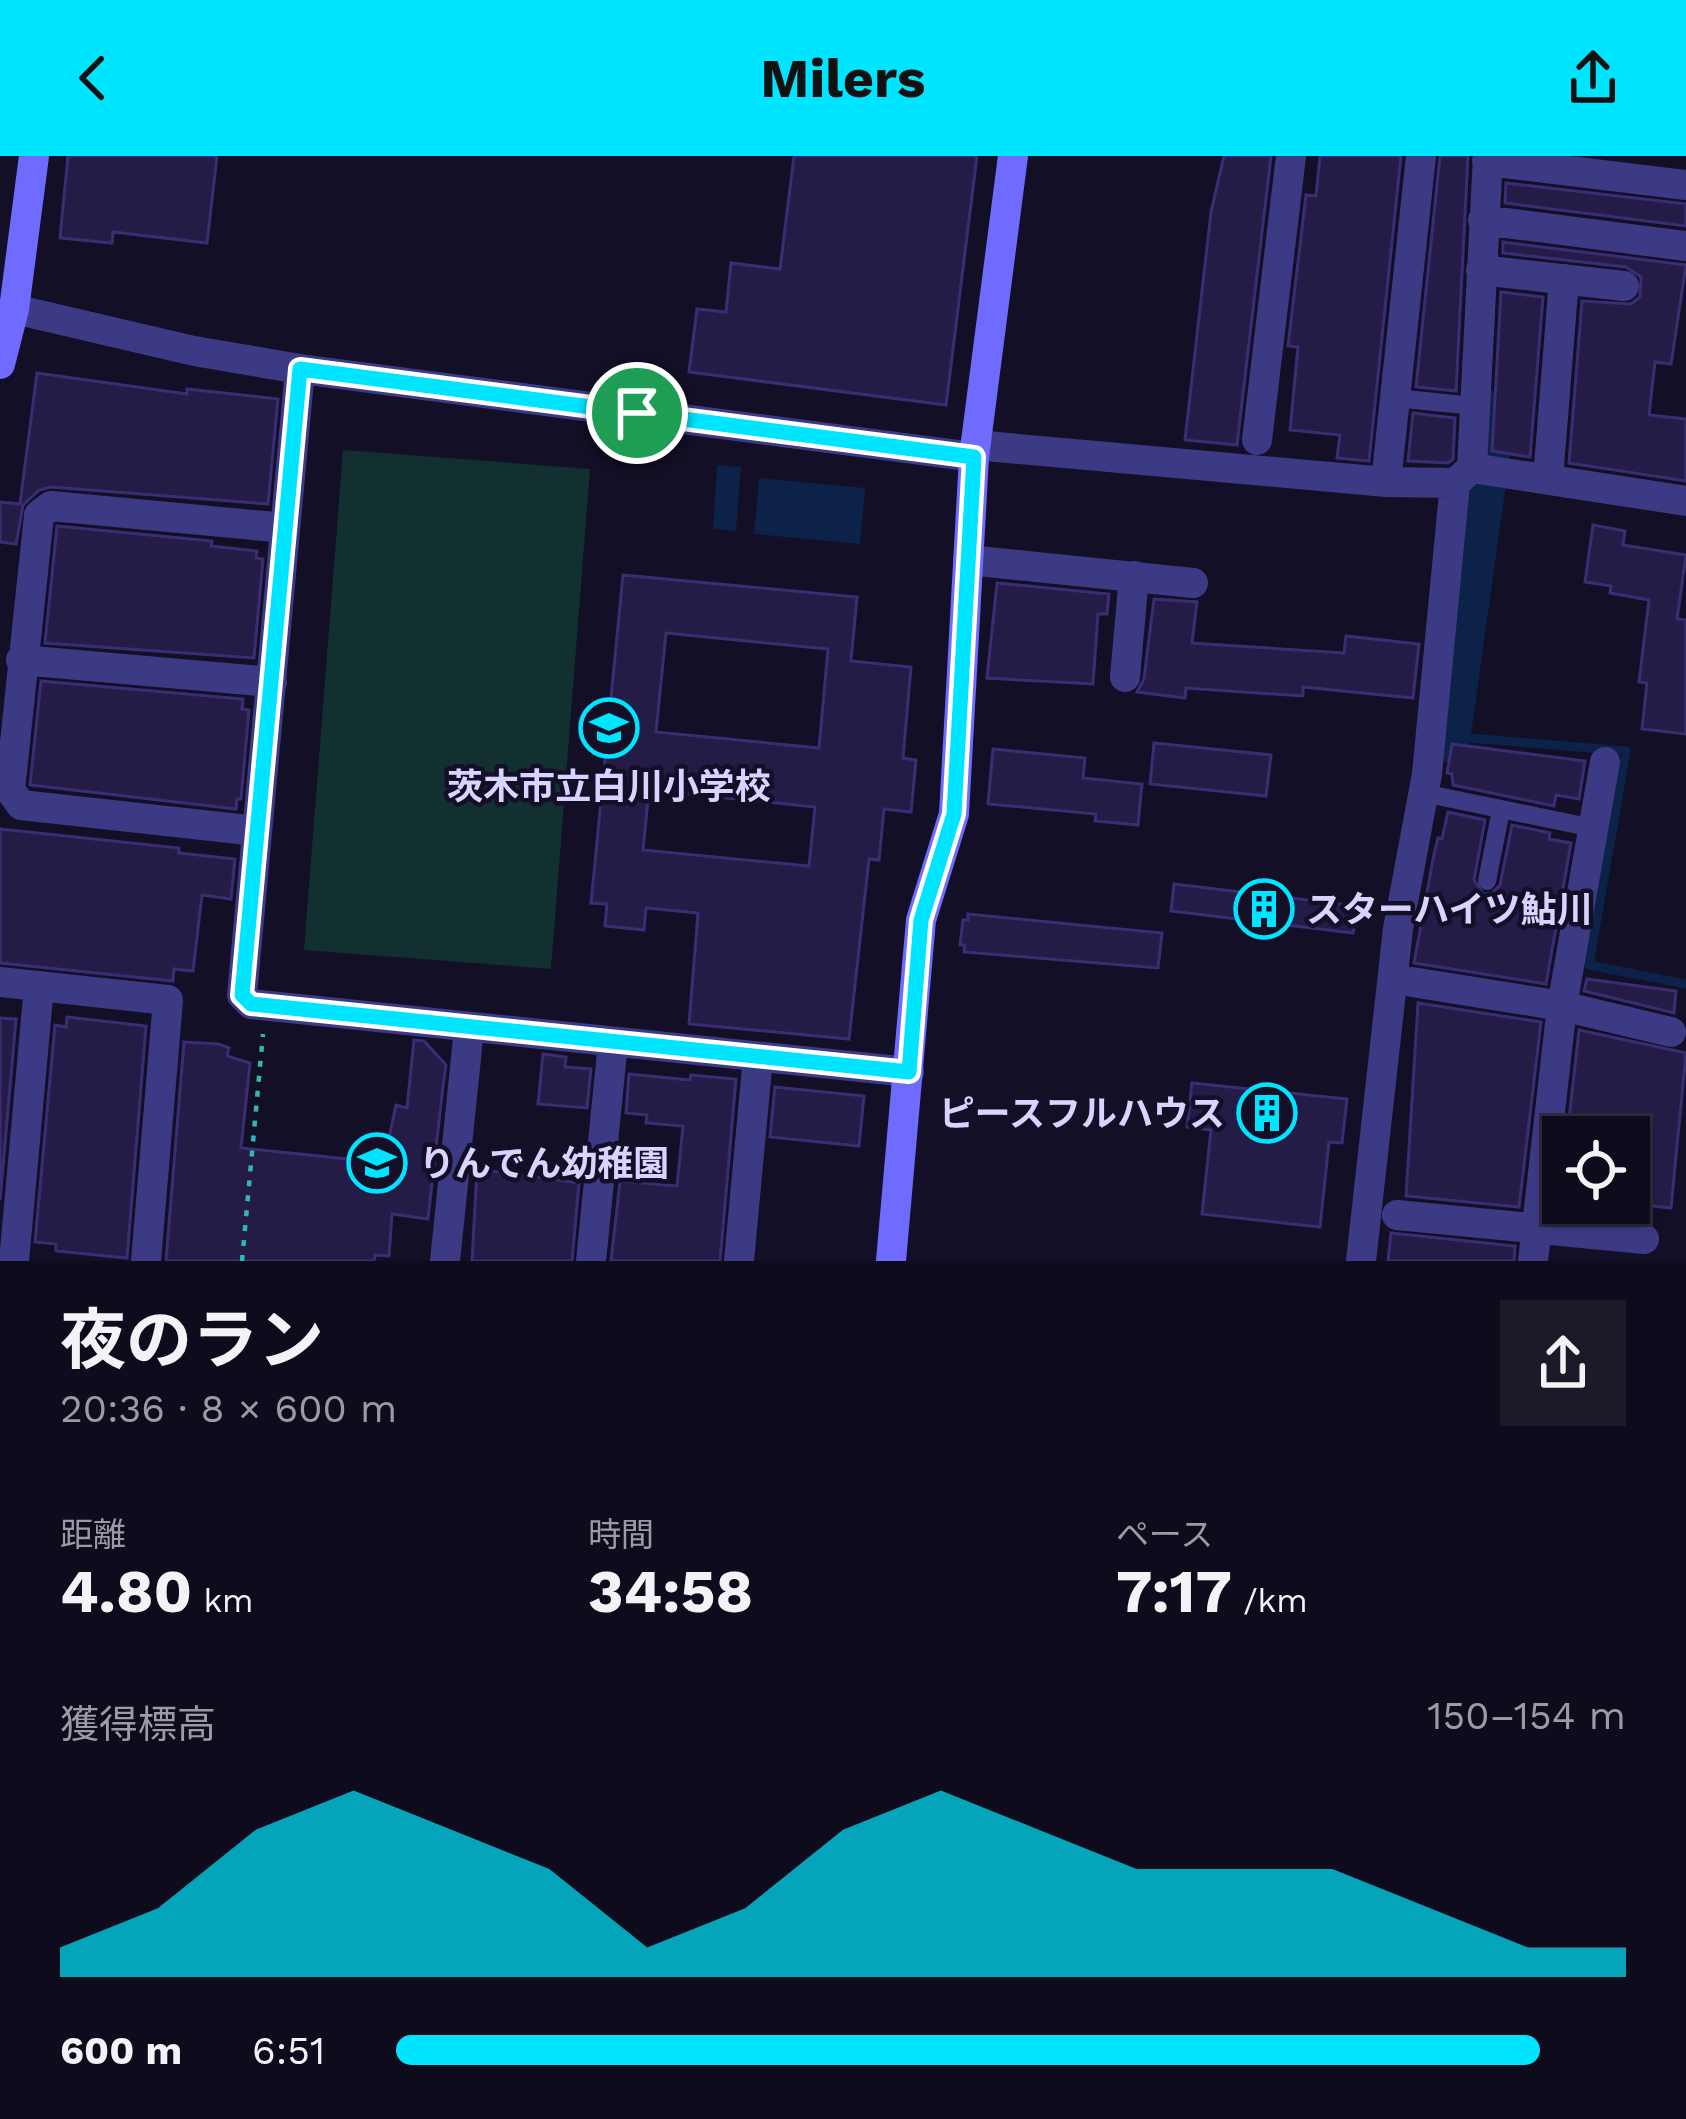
<!DOCTYPE html>
<html lang="ja">
<meta charset="utf-8">
<style>
body{margin:0;font-family:"Work Sans","Noto Sans JP",sans-serif;background:#1c1929;color:#f1f3f6;height:100vh;display:flex;flex-direction:column;font-size:45px;white-space:nowrap}
*{box-sizing:border-box;margin:0}
p{font-size:39px;color:#9b9ba3}
.icon{flex:none;width:66px;height:66px;fill:none;stroke:currentColor;stroke-width:2;stroke-linecap:round;stroke-linejoin:round}
.map{position:relative;height:1105px;overflow:hidden}
.side{display:flex;flex-direction:column;background:#0e0b1c;flex:1}
.side>*{flex:none}
.buttons{position:absolute;left:1542px;top:960px;display:grid;gap:24px}
.buttons a{display:grid;place-items:center;width:108px;height:108px;border-radius:0px;background:#0e0b1c;box-shadow:0 3px 9px #0004,0 0 0 3px #2e2b3b;font-size:60px}
.pin{position:absolute;display:grid;place-items:center;width:102px;height:102px;color:#fff;margin:-51px;border:6px solid #fff;border-radius:50%;box-shadow:0 3px 12px #0007}
.round{display:grid;place-items:center;flex:none;width:126px;height:126px;border-radius:0px;background:#1c1929}
.summary{display:flex;align-items:center;justify-content:space-between;height:204px;padding:0 60px}
h1{font-size:66px;font-weight:700;line-height:90px}
.stats{display:grid;grid-template-columns:repeat(3,1fr);gap:18px;height:204px;padding:12px 60px}
.stats div{display:grid;align-content:center}
.stats b{font-size:60px;font-weight:700}
.stats small{font-size:33px;font-weight:400}
.stats p{font-size:33px}
.chart{height:336px;padding:24px 60px}
.chart p{display:flex;justify-content:space-between}
.chart svg{width:100%;height:216px;margin-top:12px;fill:#00e5ff;opacity:.7}
ul{padding:0 60px;list-style:none;font-size:39px}
li{display:grid;grid-template-columns:192px 144px 1fr;align-items:center;height:90px}
li i{height:30px;border-radius:15px;background:#00e5ff}
header{display:flex;justify-content:space-between;align-items:center;height:156px;padding:0 60px;background:#00e5ff;color:#111;font-size:54px;font-weight:700}
.map>svg:first-child{display:block}
.green{fill:#12302f}
.water{fill:#0c2248}
.lines{fill:none;stroke-linecap:round;stroke-linejoin:round}
.stream{stroke:#0c2248;stroke-width:9}
.river{stroke:#0c2248;stroke-width:51}
.building{fill:#241b47;stroke:#3b2d73;stroke-width:3;fill-rule:evenodd}
.path{stroke:#2fb8b0;stroke-width:4.5;stroke-dasharray:6 9;stroke-linecap:butt}
.lane{stroke:#3d3a85;stroke-width:18}
.street{stroke:#3d3a85;stroke-width:30}
.secondary{stroke:#6f6bff;stroke-width:30}
.route-casing{stroke:#fff;stroke-width:24}
.route{stroke:#00e5ff;stroke-width:15}
.labels{text-anchor:middle;stroke-width:9;stroke-linejoin:round;paint-order:stroke}
.poi-label{font-size:36px;font-weight:bold;fill:#d9d4ff;stroke:#130f26;text-anchor:start}
</style>
<header><svg class="icon" aria-label="back" viewBox="0 0 24 24"><path d="M15 5l-7 7 7 7"/></svg>Milers<svg class="icon" aria-label="share" viewBox="0 0 24 24"><path d="M12 15V3M7 8l5-5 5 5M5 13v7h14v-7"/></svg></header>
<div class="map">
<svg width="1686" height="1105" viewBox="0 0 1686 1105">
<rect width="100%" height="100%" fill="#130f26"/>
<path class="green" d="M 343,294 L 590,313 L 551,813 L 304,794 Z"/>
<path class="water" d="M 717,309 L 741,311 L 736,375 L 713,373 Z
M 759,322 L 865,332 L 860,388 L 754,378 Z"/>
<g class="lines">
<path class="stream" d="M 1444,589 L 1445,580 L 1626,595 L 1589,809 L 1686,828"/>
<path class="river" d="M 1445,580 L 1484,301 L 1485,259"/>
</g>
<path class="building" d="M 68,0 L 217,0 L 207,87 L 113,76 L 112,87 L 60,82 Z
M 794,0 L 977,0 L 946,249 L 689,216 L 697,153 L 726,156 L 731,107 L 780,113 Z
M 1224,0 L 1271,0 L 1237,289 L 1185,284 L 1211,56 Z
M 1320,0 L 1401,0 L 1369,305 L 1337,302 L 1340,279 L 1290,274 L 1298,191 L 1288,190 L 1306,39 L 1316,40 Z
M 1440,0 L 1468,0 L 1456,235 L 1416,231 Z
M 1506,27 L 1686,48 L 1686,70 L 1505,47 Z
M 1503,86 L 1686,109 L 1671,208 L 1655,206 L 1649,259 L 1686,263 L 1686,325 L 1569,307 L 1582,145 L 1631,148 L 1640,141 L 1641,121 L 1626,111 L 1503,97 Z
M 1501,136 L 1543,141 L 1530,301 L 1492,295 Z
M 37,217 L 187,238 L 187,233 L 278,243 L 268,348 L 51,331 L 39,334 L 23,349 L 16,388 L 0,386 L 0,346 L 20,348 Z
M 1413,257 L 1455,262 L 1453,303 L 1448,307 L 1408,305 Z
M 1593,369 L 1625,375 L 1623,389 L 1686,399 L 1677,463 L 1686,464 L 1686,578 L 1642,573 L 1647,527 L 1639,526 L 1649,444 L 1610,437 L 1611,430 L 1585,426 Z
M 57,370 L 212,385 L 211,390 L 257,395 L 256,402 L 263,403 L 254,502 L 45,487 Z
M 623,419 L 857,441 L 851,505 L 911,511 L 903,602 L 916,604 L 911,656 L 884,653 L 879,704 L 869,703 L 849,883 L 689,868 L 698,757 L 646,752 L 644,774 L 605,770 L 607,748 L 591,747 ZM 666,477 L 828,493 L 819,592 L 656,576 ZM 649,634 L 815,651 L 809,710 L 643,694 Z
M 997,427 L 1109,438 L 1107,458 L 1098,458 L 1093,528 L 987,522 Z
M 1154,443 L 1197,446 L 1192,487 L 1344,497 L 1346,480 L 1419,488 L 1413,542 L 1303,531 L 1303,540 L 1186,532 L 1185,542 L 1137,536 L 1144,523 Z
M 41,525 L 243,543 L 242,553 L 249,554 L 241,643 L 237,643 L 236,653 L 30,629 Z
M 1154,587 L 1271,599 L 1266,640 L 1150,628 Z
M 1452,588 L 1585,605 L 1579,643 L 1556,639 L 1554,650 L 1453,629 L 1452,618 L 1447,617 Z
M 993,593 L 1085,602 L 1083,622 L 1142,628 L 1138,669 L 1095,665 L 1096,658 L 988,648 Z
M 1448,656 L 1485,664 L 1474,724 L 1483,738 L 1492,737 L 1500,729 L 1512,669 L 1550,677 L 1549,683 L 1571,687 L 1546,828 L 1414,807 L 1434,698 L 1438,682 L 1442,683 Z
M 0,673 L 179,692 L 179,697 L 235,703 L 231,743 L 202,739 L 193,815 L 174,813 L 173,825 L 0,807 Z
M 1174,728 L 1357,750 L 1353,777 L 1171,755 Z
M 968,758 L 1162,777 L 1158,812 L 964,796 L 965,789 L 960,789 L 963,764 L 968,764 Z
M 1587,823 L 1676,835 L 1674,857 L 1584,835 Z
M 1418,847 L 1541,866 L 1519,1051 L 1406,1040 Z
M 67,861 L 146,870 L 127,1102 L 56,1095 L 56,1088 L 35,1086 L 55,869 L 66,871 Z
M 0,862 L 16,863 L 0,1044 Z
M 1579,874 L 1686,897 L 1671,1052 L 1633,1048 L 1640,981 L 1567,981 Z
M 414,884 L 424,885 L 446,909 L 443,930 L 428,1063 L 392,1058 L 389,1100 L 375,1099 L 374,1105 L 166,1105 L 184,886 L 219,888 L 229,892 L 227,900 L 250,907 L 241,992 L 367,1005 L 368,994 L 386,996 L 396,949 L 407,952 Z
M 543,898 L 566,901 L 565,911 L 591,913 L 587,952 L 538,948 Z
M 629,918 L 690,924 L 691,919 L 736,923 L 720,1105 L 611,1105 L 620,1025 L 677,1030 L 683,970 L 646,967 L 647,959 L 626,957 Z
M 1192,927 L 1347,943 L 1342,987 L 1329,986 L 1320,1071 L 1202,1058 L 1211,974 L 1187,971 Z
M 775,931 L 864,940 L 859,990 L 770,981 Z
M 477,1013 L 579,1027 L 572,1105 L 472,1105 Z
M 1391,1077 L 1515,1090 L 1514,1105 L 1388,1105 Z"/>
<g class="lines">
<path class="path" d="M 242,1105 L 263,878"/>
<path class="lane" d="M 1395,242 L 1474,250
M 1423,637 L 1593,672
M 1487,725 L 1501,654"/>
<path class="street" d="M 1487,5 L 1686,29
M 1483,64 L 1686,90
M 1481,114 L 1624,130
M 14,153 L 194,195 L 300,213 L 974,301
M 300,213 L 242,839 L 251,848 L 909,916
M 1257,284 L 1291,0
M 975,289 L 1386,326 L 1455,327
M 1472,312 L 1686,345
M 1548,323 L 1564,123
M 1386,326 L 1421,0
M 968,404 L 1193,427
M 21,504 L 272,526
M 1125,521 L 1134,420
M 257,675 L 21,649 L 10,634 L 39,359 L 51,350 L 285,372
M 0,826 L 168,844 L 146,1105
M 1412,826 L 1562,850 L 1671,876
M 1397,1059 L 1644,1083
M 14,1105 L 39,830
M 445,1105 L 469,873
M 591,1105 L 613,887
M 739,1105 L 758,901
M 1361,1105 L 1398,773 L 1427,618 L 1455,327 L 1472,312 L 1488,0
M 1533,1105 L 1562,850 L 1605,606"/>
<path class="secondary" d="M 0,208 L 14,153 L 34,0
M 891,1105 L 921,764 L 954,658 L 974,301 L 1013,0"/>
</g>
<g class="lines">
<defs>
<path id="route" d="M 300,213 L 974,301 L 954,658 L 921,764 L 909,916 L 251,848 L 242,839 Z"/>
</defs>
<use href="#route" class="route-casing"/>
<use href="#route" class="route"/>
</g>
<defs>
<symbol id="school-ring" viewBox="-11 -11 22 22"><circle r="9.5" fill="#130f26" stroke="#00e5ff" stroke-width="1.5"/><path d="M0-5L7-2L0 1L-7-2ZM-4 1L0 2.5L4 1V4Q0 6-4 4Z" fill="#00e5ff"/></symbol>
<symbol id="building-ring" viewBox="-11 -11 22 22"><circle r="9.5" fill="#130f26" stroke="#00e5ff" stroke-width="1.5"/><path d="M-4-6H4V6H1V3H-1V6H-4ZM-2.5-4.3h1.7v1.8h-1.7ZM.8-4.3h1.7v1.8H.8ZM-2.5-1h1.7V.8h-1.7ZM.8-1h1.7V.8H.8Z" fill="#00e5ff"/></symbol>
</defs>
<g fill-rule="evenodd">
<use href="#school-ring" x="576" y="539" width="66" height="66"/>
<use href="#building-ring" x="1231" y="720" width="66" height="66"/>
<use href="#building-ring" x="1234" y="924" width="66" height="66"/>
<use href="#school-ring" x="344" y="974" width="66" height="66"/>
</g>
<g class="labels">
<g class="poi-label">
<text x="609" y="643" text-anchor="middle">茨木市立白川小学校</text>
<text x="1306" y="766">スターハイツ鮎川</text>
<text x="1225" y="970" text-anchor="end">ピースフルハウス</text>
<text x="419" y="1020">りんでん幼稚園</text>
</g>
</g>
</svg>
<div class="buttons">
<a><svg class="icon" aria-label="locate" viewBox="0 0 24 24"><circle cx="12" cy="12" r="6"/><path d="M12 2v4M12 18v4M2 12h4M18 12h4"/></svg></a>
</div>
<div class="pin" style="left:637px;top:257px;background:#1e9e55"><svg class="icon" aria-label="arrive" viewBox="0 0 24 24"><path d="M6 21V4h12l-3 4 3 4H6"/></svg></div>
</div>
<section class="side">
<div class="summary"><div><h1>夜のラン</h1><p>20:36 · 8 × 600 m</p></div><a class="round"><svg class="icon" aria-label="share" viewBox="0 0 24 24"><path d="M12 15V3M7 8l5-5 5 5M5 13v7h14v-7"/></svg></a></div>
<div class="stats">
<div><p>距離</p><b>4.80<small> km</small></b></div>
<div><p>時間</p><b>34:58</b></div>
<div><p>ペース</p><b>7:17<small> /km</small></b></div>
</div>
<div class="chart"><p><span>獲得標高</span>150–154 m</p>
<svg viewBox="0 0 160 44" preserveAspectRatio="none"><path d="M0 44V38L10 30L20 14L30 6L40 14L50 22L60 38L70 30L80 14L90 6L100 14L110 22L120 22L130 22L140 30L150 38L160 38V44z"/></svg>
</div>
<ul>
<li><b>600 m</b>6:51<i style="width:93%"></i></li>
</ul>
</section>
